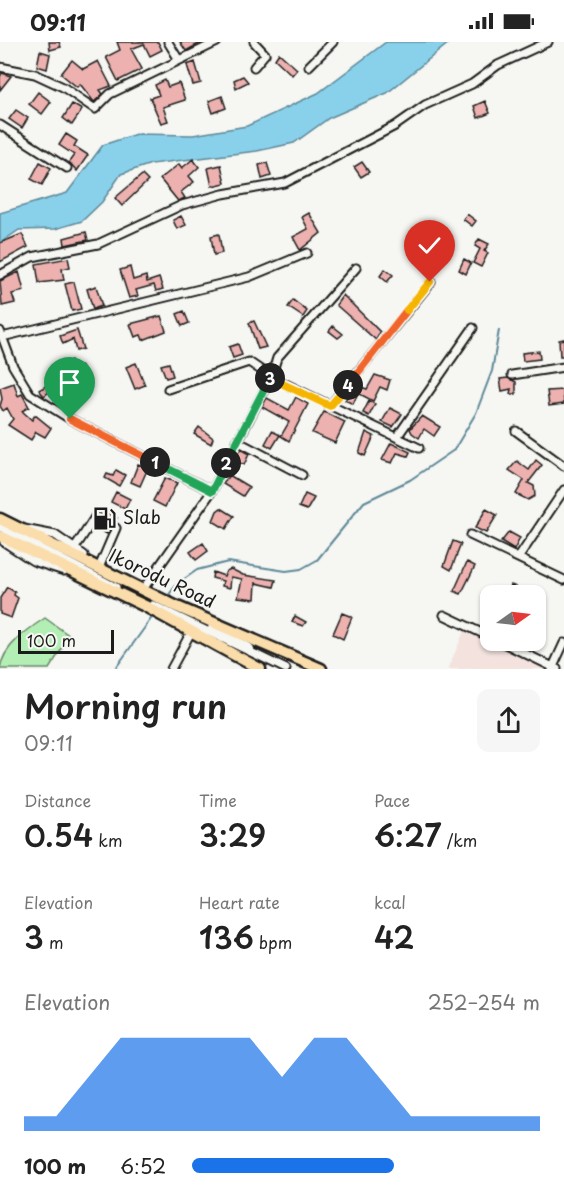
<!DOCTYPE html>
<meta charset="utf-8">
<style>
body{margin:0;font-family:"Playpen Sans",sans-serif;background:#f6f6f6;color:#222;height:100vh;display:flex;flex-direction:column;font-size:22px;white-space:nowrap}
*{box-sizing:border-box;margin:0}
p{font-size:20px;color:#767676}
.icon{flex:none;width:33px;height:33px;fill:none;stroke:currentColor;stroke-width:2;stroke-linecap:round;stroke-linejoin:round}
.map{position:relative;height:627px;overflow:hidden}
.sheet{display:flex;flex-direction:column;background:#fff;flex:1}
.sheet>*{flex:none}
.needle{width:39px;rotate:76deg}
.fabs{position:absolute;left:480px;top:543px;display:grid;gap:12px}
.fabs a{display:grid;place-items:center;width:66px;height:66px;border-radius:12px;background:#fff;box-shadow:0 2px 4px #0004;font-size:30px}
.scale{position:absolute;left:18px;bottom:15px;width:96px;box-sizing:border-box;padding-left:6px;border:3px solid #1c1c1c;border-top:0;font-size:16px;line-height:21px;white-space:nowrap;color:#1c1c1c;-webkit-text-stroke:4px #f6f6f2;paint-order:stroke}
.pin{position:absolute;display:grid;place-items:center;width:51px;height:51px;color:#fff;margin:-62px -26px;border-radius:50% 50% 50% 0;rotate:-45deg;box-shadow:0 0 6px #0007}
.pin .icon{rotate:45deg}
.km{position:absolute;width:30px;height:30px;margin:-15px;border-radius:50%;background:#222;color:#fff;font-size:16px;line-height:30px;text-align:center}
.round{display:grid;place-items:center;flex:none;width:63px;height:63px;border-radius:12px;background:#f6f6f6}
.summary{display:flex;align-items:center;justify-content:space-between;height:102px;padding:0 24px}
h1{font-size:33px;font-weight:600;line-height:45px}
.metrics{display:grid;grid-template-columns:repeat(3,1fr);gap:9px;height:102px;padding:6px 24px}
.metrics div{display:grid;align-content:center}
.metrics b{font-size:30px;font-weight:600}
.metrics small{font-size:16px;font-weight:400}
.metrics p{font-size:16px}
.chart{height:168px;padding:12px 24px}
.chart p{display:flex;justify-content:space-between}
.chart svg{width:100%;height:108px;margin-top:6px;fill:#1a73e8;opacity:.7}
ul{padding:0 24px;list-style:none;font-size:20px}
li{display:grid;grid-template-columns:96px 72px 1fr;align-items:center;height:45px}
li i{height:15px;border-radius:8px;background:#1a73e8}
.status{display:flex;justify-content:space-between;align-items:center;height:42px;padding:0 30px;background:#fff;direction:ltr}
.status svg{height:16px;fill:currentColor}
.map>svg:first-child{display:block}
.built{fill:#f3e2de}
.green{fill:#b3efb4;stroke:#688668;stroke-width:1.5}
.water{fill:#89d1eb;stroke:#5d8998;stroke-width:1.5}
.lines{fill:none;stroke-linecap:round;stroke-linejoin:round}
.stream{stroke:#5d8998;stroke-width:2}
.building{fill:#edb2af;stroke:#1c1c1c;stroke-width:1.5}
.minor-casing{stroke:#1c1c1c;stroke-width:11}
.highway-casing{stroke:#1c1c1c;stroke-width:15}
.minor{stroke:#f6f6f2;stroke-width:7}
.highway{stroke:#faddab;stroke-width:10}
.split-1-casing{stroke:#fff;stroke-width:12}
.split-2-casing{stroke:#fff;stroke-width:12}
.split-3-casing{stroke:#fff;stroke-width:12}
.split-4-casing{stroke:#fff;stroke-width:12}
.split-5-casing{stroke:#fff;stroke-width:12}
.split-6-casing{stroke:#fff;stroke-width:12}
.split-1{stroke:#f0652b;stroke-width:8}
.split-2{stroke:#22a559;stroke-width:8}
.split-3{stroke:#22a559;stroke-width:8}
.split-4{stroke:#f5b400;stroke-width:8}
.split-5{stroke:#f0652b;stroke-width:8}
.split-6{stroke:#f5b400;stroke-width:8}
.labels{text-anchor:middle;stroke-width:4.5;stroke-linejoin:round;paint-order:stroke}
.poi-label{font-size:18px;fill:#1c1c1c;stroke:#f6f6f2;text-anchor:start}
.street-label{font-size:18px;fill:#1c1c1c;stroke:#f6f6f2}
</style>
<div class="status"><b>09:11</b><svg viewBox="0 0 49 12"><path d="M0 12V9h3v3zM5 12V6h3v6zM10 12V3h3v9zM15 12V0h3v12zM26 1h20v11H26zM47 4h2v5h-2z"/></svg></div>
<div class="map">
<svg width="564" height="627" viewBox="0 0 564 627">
<rect width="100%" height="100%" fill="#f6f6f2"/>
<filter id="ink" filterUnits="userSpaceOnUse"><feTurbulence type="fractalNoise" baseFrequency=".0167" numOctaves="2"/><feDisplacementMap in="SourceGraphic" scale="12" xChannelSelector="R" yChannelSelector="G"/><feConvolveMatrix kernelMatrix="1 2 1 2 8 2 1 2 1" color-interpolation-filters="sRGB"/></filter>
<g filter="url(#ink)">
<path class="built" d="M 465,587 L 554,627 L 448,627 Z"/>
<path class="green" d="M 45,576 L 70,594 L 49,627 L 0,627 C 3,604 27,588 45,576 Z"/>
<path class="water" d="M 386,0 L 450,0 L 387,51 L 329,76 L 294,101 L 257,109 L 151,122 L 121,132 L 102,160 L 82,179 L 55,187 L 19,188 L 0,201 L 0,171 L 67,151 L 103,103 L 136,92 L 193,93 L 247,84 L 318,51 Z"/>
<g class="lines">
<path class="stream" d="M 167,555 L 177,542 L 197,528 L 228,520 L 286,529 L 301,527 L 317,518 L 364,460 L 410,438 L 454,408 L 476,371 L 492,329 L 499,288
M 115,627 L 153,574"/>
</g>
<path class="building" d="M 49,0 L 59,0 L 61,5 L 50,8 Z
M 117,0 L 158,0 L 162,8 L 150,14 L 144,2 L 131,7 L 142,27 L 118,39 L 106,15 L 120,8 Z
M 180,0 L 202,0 L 186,9 Z
M 40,9 L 50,12 L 47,27 L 37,24 Z
M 279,11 L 297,27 L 292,33 L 275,17 Z
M 72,18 L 83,27 L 98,19 L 111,44 L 100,48 L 103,52 L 94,60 L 80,42 L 77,45 L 61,32 Z
M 195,20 L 201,41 L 193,43 L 187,23 Z
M 2,31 L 11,34 L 0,48 L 0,35 Z
M 243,34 L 248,40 L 236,46 L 234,38 Z
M 165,38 L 168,45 L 179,41 L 185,58 L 163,65 L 168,79 L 161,81 L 150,56 L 159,53 L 155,43 Z
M 38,50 L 51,60 L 42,72 L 29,62 Z
M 222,54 L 226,66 L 213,71 L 209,59 Z
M 485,59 L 490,71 L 478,76 L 474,64 Z
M 72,62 L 82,68 L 72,83 L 63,76 Z
M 16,68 L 28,76 L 22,86 L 9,77 Z
M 66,92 L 77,99 L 74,104 L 88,113 L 77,129 L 69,120 L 74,113 L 59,103 Z
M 193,117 L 199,125 L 189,134 L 194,140 L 181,150 L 185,156 L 178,159 L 160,137 L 179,122 L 182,126 Z
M 40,120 L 51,126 L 42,143 L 31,137 Z
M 362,120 L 369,130 L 361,135 L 354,125 Z
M 267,121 L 271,134 L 262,137 L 259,123 Z
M 221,123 L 225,141 L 212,144 L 208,126 Z
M 142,133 L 148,139 L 122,164 L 115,156 Z
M 309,171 L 321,191 L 300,208 L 293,195 L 308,187 L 302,175 Z
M 467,172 L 476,179 L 472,184 L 463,177 Z
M 181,174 L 186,183 L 177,187 L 173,178 Z
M 86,190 L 88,198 L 65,203 L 64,196 Z
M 22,192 L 28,205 L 0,220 L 0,201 Z
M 219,192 L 222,211 L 214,213 L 211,194 Z
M 479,197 L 489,202 L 484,209 L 488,211 L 481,225 L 473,221 L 480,207 L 475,204 Z
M 68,216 L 70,225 L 62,227 L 64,238 L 39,241 L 36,222 Z
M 464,217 L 471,221 L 466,232 L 459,228 Z
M 130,225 L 133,238 L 146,234 L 147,240 L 159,236 L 163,247 L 156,249 L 154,243 L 136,248 L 138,254 L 129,256 L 120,228 Z
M 385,227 L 393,233 L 387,240 L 380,234 Z
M 19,230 L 24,249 L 12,252 L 15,261 L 2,264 L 0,239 Z
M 74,240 L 81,267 L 72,269 L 65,242 Z
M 96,244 L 102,264 L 93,267 L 87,247 Z
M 343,253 L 380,290 L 376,298 L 336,263 Z
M 293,258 L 307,269 L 303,275 L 288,265 Z
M 184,269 L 189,281 L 182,284 L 177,272 Z
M 161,274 L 166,289 L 143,298 L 141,293 L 135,295 L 130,282 Z
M 254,279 L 266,305 L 258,307 L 249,281 Z
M 333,284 L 343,292 L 338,296 L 329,289 Z
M 77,288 L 83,307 L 76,309 L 73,297 L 63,302 L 60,294 Z
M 564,297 L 564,314 L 560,314 L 559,298 Z
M 238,302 L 242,313 L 233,316 L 229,305 Z
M 539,309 L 540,317 L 523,319 L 522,311 Z
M 71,318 L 76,327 L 81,324 L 86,332 L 75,338 L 69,329 L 63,332 L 57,327 Z
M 136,321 L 145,343 L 135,347 L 126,325 Z
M 169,321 L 173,334 L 166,336 L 161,323 Z
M 375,333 L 390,338 L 387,348 L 380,345 L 373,359 L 358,351 L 353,362 L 345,358 L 355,343 L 367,347 Z
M 508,336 L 516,340 L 516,352 L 510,352 L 511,347 L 502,349 L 500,337 Z
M 56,338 L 62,347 L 65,344 L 72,352 L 62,363 L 49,350 L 44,354 L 39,348 Z
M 14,341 L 18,354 L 22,352 L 29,365 L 22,369 L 32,378 L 35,373 L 51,386 L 45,395 L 36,390 L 31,398 L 8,383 L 13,377 L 7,366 L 3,369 L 0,364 L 2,357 L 0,346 Z
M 563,348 L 564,362 L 549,364 L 547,349 Z
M 296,355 L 308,362 L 289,399 L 281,394 L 289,380 L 262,365 L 267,356 L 289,368 Z
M 369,359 L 375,362 L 369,374 L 363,371 Z
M 390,366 L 402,372 L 393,385 L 382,380 Z
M 324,370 L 345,380 L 335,401 L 312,391 Z
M 422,374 L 440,385 L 434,394 L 424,387 L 419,396 L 412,391 L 410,387 Z
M 199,385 L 213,396 L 211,402 L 194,392 Z
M 272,389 L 280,393 L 272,406 L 265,402 Z
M 366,390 L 374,394 L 365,414 L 359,411 Z
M 391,401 L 410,410 L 408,414 L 397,411 L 392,421 L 382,418 Z
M 240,407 L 249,412 L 244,423 L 234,418 Z
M 536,418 L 542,423 L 528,441 L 534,444 L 535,454 L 528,458 L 516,452 L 524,438 L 509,428 L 517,419 L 529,428 Z
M 138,422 L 148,426 L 140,444 L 131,440 Z
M 116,428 L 125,433 L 119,444 L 105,436 L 107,432 L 113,434 Z
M 229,433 L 249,445 L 243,454 L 223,442 Z
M 165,436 L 177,441 L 165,465 L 153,459 Z
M 116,450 L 130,457 L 125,467 L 111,460 Z
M 305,452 L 314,456 L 307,468 L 299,465 Z
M 221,466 L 234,474 L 226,487 L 213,479 L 217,469 Z
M 486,467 L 497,473 L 486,491 L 475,486 Z
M 105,469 L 117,476 L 108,481 L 107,492 L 96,486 L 98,482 L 106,479 Z
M 509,490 L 520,496 L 514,508 L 501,500 Z
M 453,499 L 461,502 L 451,528 L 444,524 Z
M 203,501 L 208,509 L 196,518 L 190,510 Z
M 467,520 L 475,524 L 461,552 L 454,549 Z
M 231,527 L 243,533 L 276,538 L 274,545 L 256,541 L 255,557 L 238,555 L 242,537 L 231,535 L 230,546 L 222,544 L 223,539 L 212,536 L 213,530 L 224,534 L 226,529 Z
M 511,543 L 526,549 L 525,554 L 507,554 Z
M 7,545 L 15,550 L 14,553 L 18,556 L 11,576 L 0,572 L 0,556 Z
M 342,571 L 352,575 L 343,597 L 333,592 Z
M 295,574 L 306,580 L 303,584 L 292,580 Z"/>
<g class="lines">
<defs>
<path id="minor" d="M 168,0 L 179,18
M 254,0 L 265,12 L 254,25
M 309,24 L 333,0
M 0,25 L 35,32 L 63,45 L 95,67 L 110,52 L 217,0
M 0,83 L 67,126
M 0,233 L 32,215 L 98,202 L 182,163 L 223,152 L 285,141 L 395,84 L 425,63 L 472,42 L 498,23 L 548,0
M 0,289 L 13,324 L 30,352 L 70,377 L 212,449
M 2,295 L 249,235 L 307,211
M 512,333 L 564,325
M 168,347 L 249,320 L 271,335 L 419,406
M 330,364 L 431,240
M 516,389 L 564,424
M 397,395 L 473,286
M 237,399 L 302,433
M 0,485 L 116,545
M 24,487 L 55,493 L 84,513
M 470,493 L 564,538
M 4,500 L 33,519 L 64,529
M 75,506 L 95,475 L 101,477
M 519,515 L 564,448
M 101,521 L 116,486 L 113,484
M 146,543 L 212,449 L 271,335 L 277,316 L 356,226
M 153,563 L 286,627
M 444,573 L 490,595
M 212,585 L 250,606
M 497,598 L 557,627
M 171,627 L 190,592
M 552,627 L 564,601"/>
<path id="highway" d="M 0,477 L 175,564 L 321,627
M 0,494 L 145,564 L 260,627"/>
</defs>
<use href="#minor" class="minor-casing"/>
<use href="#highway" class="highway-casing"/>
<use href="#minor" class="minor"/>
<use href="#highway" class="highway"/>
</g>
</g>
<g class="lines" filter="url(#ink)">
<defs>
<path id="split-1" d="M 70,377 L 155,420"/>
<path id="split-2" d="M 155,420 L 212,449 L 226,421"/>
<path id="split-3" d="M 226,421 L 270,336"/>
<path id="split-4" d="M 270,336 L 330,364 L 348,343"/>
<path id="split-5" d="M 348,343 L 407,268"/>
<path id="split-6" d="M 407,268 L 430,240"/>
</defs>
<use href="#split-1" class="split-1-casing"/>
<use href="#split-2" class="split-2-casing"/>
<use href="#split-3" class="split-3-casing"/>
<use href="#split-4" class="split-4-casing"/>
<use href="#split-5" class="split-5-casing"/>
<use href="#split-6" class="split-6-casing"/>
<use href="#split-1" class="split-1"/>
<use href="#split-2" class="split-2"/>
<use href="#split-3" class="split-3"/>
<use href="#split-4" class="split-4"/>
<use href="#split-5" class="split-5"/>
<use href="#split-6" class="split-6"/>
</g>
<defs>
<symbol id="fuel-bare" viewBox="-9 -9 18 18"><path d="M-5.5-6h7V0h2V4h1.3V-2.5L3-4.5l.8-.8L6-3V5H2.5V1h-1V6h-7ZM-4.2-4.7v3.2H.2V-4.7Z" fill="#1c1c1c" stroke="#f6f6f2" stroke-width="2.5" paint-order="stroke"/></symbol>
</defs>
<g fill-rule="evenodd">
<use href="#fuel-bare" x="88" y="460" width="33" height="33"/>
</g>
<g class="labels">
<g class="poi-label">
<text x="123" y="482">Slab</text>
</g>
<g class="street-label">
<text transform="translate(162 537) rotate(25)" y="6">Ikorodu Road</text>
</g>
</g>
</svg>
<div class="fabs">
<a><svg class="needle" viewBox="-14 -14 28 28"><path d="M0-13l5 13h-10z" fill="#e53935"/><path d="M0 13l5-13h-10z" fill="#767676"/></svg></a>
</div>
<div class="scale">100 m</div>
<div class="pin" style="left:70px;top:377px;background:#1e9e55"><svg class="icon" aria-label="arrive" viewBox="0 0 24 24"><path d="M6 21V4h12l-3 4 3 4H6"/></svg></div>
<div class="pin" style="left:430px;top:240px;background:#d93025"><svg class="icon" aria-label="check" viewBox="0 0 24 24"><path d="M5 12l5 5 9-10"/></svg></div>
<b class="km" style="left:155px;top:420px">1</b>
<b class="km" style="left:226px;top:421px">2</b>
<b class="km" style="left:270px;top:336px">3</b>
<b class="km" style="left:348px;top:343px">4</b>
</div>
<section class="sheet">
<div class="summary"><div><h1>Morning run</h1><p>09:11</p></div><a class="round"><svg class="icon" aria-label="share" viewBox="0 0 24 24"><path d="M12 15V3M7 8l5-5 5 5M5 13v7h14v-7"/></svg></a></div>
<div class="metrics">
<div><p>Distance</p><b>0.54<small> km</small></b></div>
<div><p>Time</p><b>3:29</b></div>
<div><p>Pace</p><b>6:27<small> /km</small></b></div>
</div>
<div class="metrics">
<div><p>Elevation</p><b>3<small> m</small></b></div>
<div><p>Heart rate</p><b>136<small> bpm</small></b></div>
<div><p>kcal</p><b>42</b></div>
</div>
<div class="chart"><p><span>Elevation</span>252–254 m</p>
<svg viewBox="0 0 160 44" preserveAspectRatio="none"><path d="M0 44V38L10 38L20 22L30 6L40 6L50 6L60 6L70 6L80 22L90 6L100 6L110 22L120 38L130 38L140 38L150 38L160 38V44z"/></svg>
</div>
<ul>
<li><b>100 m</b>6:52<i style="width:58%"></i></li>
</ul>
</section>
